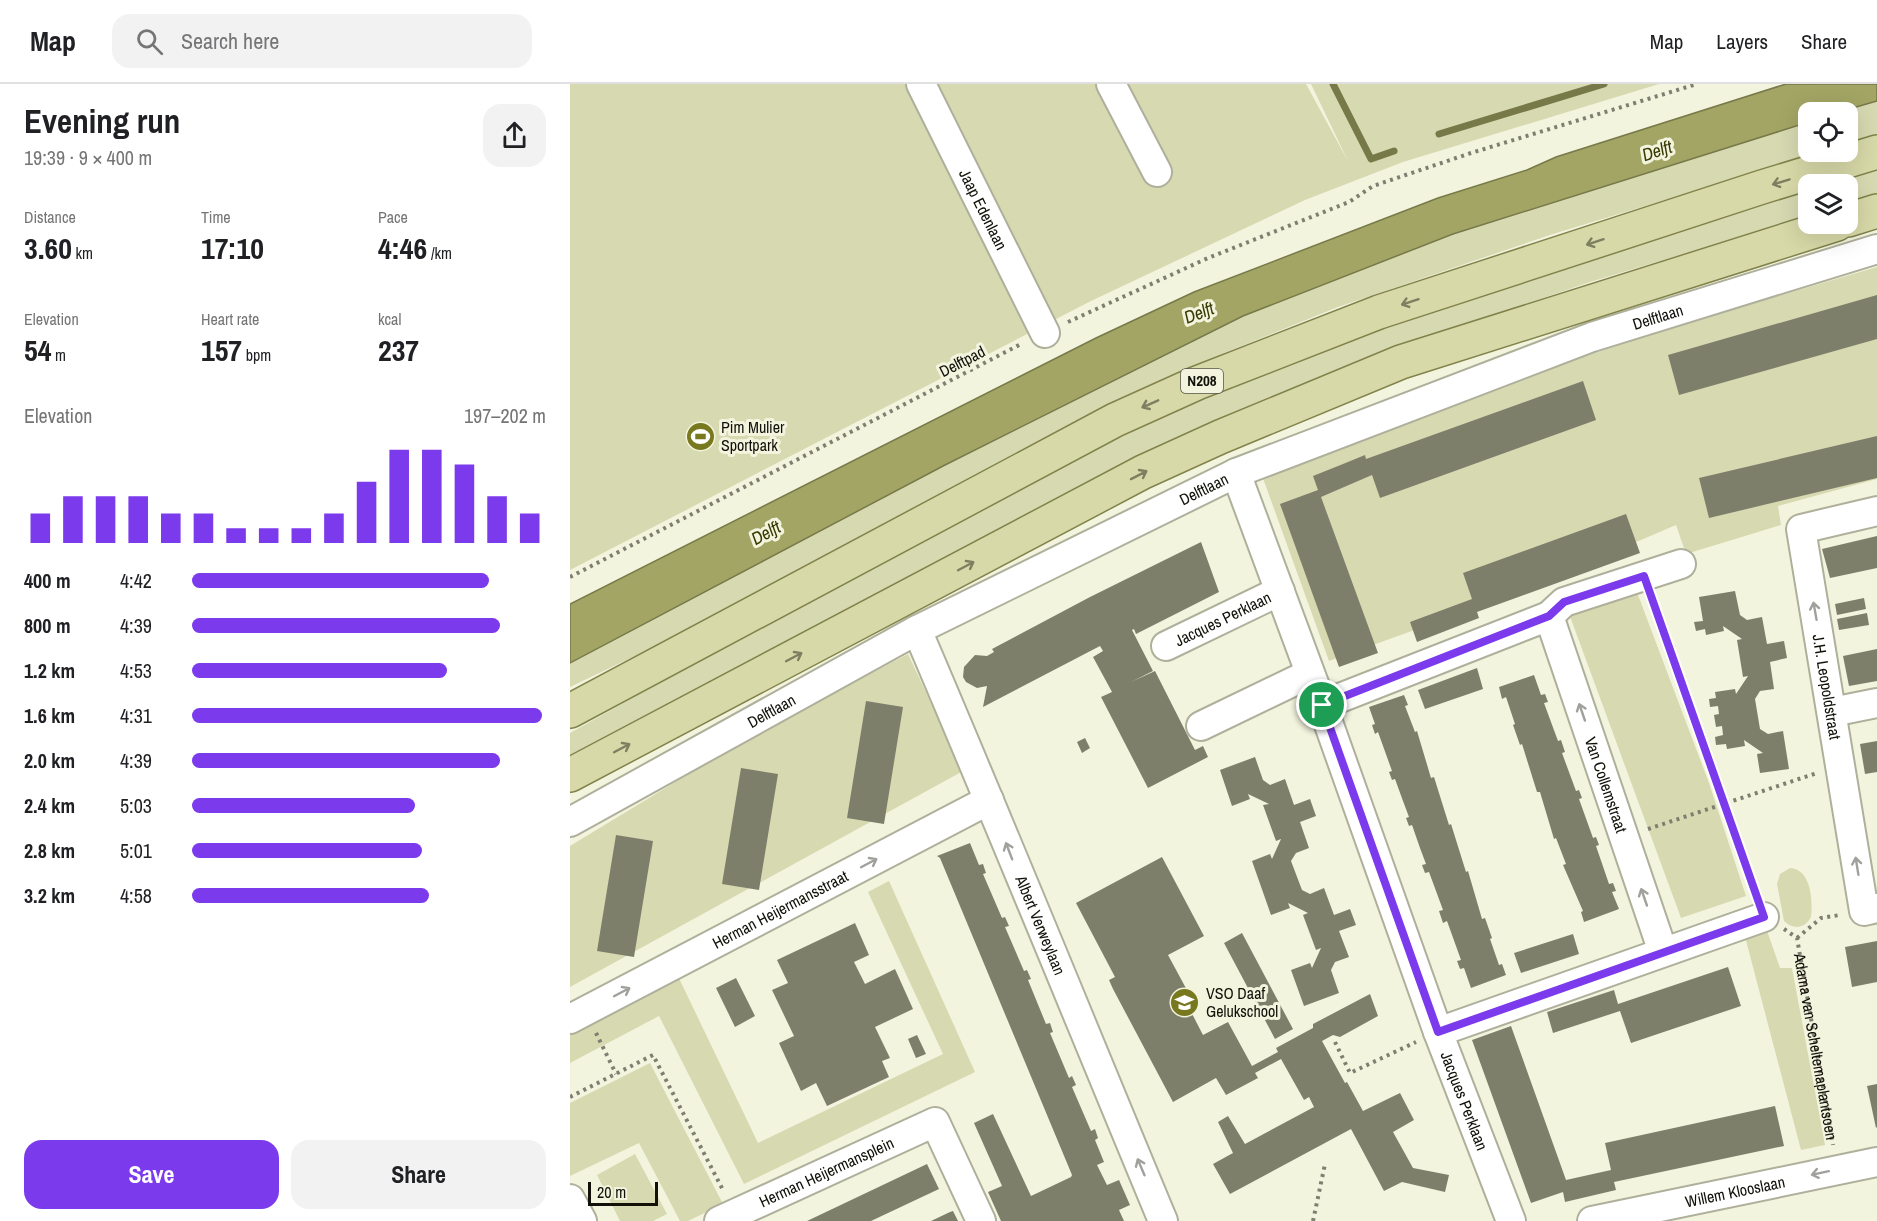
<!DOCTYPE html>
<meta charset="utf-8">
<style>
body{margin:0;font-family:"Archivo Narrow",sans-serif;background:#f2f2f2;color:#202124;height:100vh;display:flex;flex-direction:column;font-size:22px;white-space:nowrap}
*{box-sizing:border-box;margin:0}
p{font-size:20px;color:#757577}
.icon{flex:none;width:33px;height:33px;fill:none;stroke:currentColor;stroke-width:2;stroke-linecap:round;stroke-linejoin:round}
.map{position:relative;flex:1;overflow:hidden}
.panel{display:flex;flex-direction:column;background:#fff;width:570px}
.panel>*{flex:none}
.fabs{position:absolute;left:1228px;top:18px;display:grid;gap:12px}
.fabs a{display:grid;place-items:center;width:60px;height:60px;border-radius:12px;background:#fff;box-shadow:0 6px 24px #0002;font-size:30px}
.scale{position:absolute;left:18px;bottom:15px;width:70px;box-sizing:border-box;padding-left:6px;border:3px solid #11110a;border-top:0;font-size:16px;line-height:21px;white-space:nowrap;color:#11110a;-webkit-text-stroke:4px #f3f4de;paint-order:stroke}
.pin{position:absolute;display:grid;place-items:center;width:51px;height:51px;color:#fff;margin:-26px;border:3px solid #fff;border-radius:50%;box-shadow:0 2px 6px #0007}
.round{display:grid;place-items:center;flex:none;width:63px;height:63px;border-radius:18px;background:#f2f2f2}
.overview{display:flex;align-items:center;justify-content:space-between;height:102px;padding:0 24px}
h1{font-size:33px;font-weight:700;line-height:45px}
.metrics{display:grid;grid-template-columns:repeat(3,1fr);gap:9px;height:102px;padding:6px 24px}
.metrics div{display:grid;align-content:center}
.metrics b{font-size:30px;font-weight:700}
.metrics small{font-size:16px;font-weight:400}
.metrics p{font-size:16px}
.chart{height:168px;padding:12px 24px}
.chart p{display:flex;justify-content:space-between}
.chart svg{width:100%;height:108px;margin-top:6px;stroke:#7c3aed;stroke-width:6}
.action{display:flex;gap:12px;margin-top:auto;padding:12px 24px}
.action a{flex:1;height:69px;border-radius:18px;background:#7c3aed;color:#fff;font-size:24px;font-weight:700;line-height:69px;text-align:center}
.action a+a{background:#f2f2f2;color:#202124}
ul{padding:0 24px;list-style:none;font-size:20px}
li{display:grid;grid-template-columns:96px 72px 1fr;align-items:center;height:45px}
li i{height:15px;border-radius:8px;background:#7c3aed}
header{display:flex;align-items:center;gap:36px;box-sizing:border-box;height:84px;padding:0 30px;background:#fff;border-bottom:2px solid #e0e0e0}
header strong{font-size:28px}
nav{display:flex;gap:33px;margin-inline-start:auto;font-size:21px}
.search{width:420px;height:54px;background:#f2f2f2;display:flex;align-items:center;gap:15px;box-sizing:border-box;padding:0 21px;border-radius:18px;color:#757577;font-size:22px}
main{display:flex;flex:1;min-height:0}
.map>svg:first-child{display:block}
.green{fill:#d7d9b1}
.water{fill:#a3a564;stroke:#777949;stroke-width:1.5}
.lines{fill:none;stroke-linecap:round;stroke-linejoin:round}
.stream{stroke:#777949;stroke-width:7}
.building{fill:#7e7f6b}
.minor-casing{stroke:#afb09b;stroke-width:32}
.major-casing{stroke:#81834b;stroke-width:36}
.path{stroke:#7f7f71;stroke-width:4;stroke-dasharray:3 4.5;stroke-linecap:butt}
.minor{stroke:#fff;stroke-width:28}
.major{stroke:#d8d9a8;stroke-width:33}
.oneway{stroke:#7e7f61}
.oneway2{stroke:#a0a09d}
.route-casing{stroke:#fff;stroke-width:12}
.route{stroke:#7c3aed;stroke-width:8}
.labels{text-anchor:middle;stroke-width:6;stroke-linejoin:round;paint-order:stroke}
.shield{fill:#f3f4de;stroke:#55554a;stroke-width:1.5}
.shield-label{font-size:15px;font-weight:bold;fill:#11110a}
.street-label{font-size:16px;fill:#11110a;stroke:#f3f4de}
.poi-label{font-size:16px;fill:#11110a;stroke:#f3f4de;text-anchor:start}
.water-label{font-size:18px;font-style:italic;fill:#393903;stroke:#f3f4de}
</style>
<header>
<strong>Map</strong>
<div class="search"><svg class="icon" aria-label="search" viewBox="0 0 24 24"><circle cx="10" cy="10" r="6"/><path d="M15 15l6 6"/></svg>Search here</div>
<nav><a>Map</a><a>Layers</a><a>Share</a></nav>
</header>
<main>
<section class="panel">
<div class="overview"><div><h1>Evening run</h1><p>19:39 · 9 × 400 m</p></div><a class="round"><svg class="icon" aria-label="share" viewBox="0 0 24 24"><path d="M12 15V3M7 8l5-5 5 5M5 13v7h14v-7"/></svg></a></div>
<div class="metrics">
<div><p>Distance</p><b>3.60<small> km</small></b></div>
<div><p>Time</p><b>17:10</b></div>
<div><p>Pace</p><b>4:46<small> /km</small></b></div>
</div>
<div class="metrics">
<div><p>Elevation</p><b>54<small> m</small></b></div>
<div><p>Heart rate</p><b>157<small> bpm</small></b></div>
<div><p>kcal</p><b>237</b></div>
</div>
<div class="chart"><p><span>Elevation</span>197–202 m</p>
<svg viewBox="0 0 160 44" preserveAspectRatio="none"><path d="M5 44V32M15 44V25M25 44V25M35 44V25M45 44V32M55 44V32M65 44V38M75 44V38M85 44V38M95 44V32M105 44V19M115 44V6M125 44V6M135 44V12M145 44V25M155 44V32"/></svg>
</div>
<ul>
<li><b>400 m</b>4:42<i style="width:84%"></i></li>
<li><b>800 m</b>4:39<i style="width:87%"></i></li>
<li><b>1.2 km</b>4:53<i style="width:72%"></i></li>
<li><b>1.6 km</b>4:31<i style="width:99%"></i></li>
<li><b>2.0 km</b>4:39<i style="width:87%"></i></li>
<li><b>2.4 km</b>5:03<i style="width:63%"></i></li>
<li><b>2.8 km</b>5:01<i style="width:65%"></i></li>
<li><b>3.2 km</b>4:58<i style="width:67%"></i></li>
</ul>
<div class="action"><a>Save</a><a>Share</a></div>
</section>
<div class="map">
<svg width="1307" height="1137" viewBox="0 0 1307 1137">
<rect width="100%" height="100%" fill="#f3f4de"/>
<path class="green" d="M 0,0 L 736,0 L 778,77 L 741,0 L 1089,0 L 833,78 L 735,116 L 521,217 L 0,486 Z
M 1307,17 L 1307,51 L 1278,60 L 1278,28 L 1269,28 Z
M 1239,38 L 1239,68 L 1253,68 L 983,150 L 768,223 L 654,269 L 558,316 L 92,559 L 0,603 L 0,579 L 375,381 L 673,232 L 883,150 Z
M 1307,85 L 1307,110 L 1278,119 L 1278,100 L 1255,100 Z
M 1239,105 L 1239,132 L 1020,198 L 911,235 L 686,320 L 518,401 L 347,489 L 0,673 L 0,649 L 190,543 L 472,391 L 608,326 L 739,271 L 899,212 Z
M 1307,183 L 1307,395 L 1208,422 L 1211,441 L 1116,470 L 1106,441 L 1071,456 L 985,486 L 985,495 L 759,577 L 690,386 L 1082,249 Z
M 1065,503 L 1139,699 L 1176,812 L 1111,834 L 998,527 Z
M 338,570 L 393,687 L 0,903 L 0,762 L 181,652 Z
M 1220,784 C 1241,785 1243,816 1241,833 C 1235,845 1223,846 1214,837 L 1207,800 L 1210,790 Z
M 319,797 L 405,988 L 174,1100 L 89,932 L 0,979 L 0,941 L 106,888 L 188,1059 L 373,970 L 298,808 Z
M 1194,838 L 1210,884 L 1222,884 L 1255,1061 L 1231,1066 L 1173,845 Z
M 80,979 L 153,1120 L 118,1137 L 110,1137 L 69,1059 L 0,1092 L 0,1019 Z
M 65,1070 L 97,1130 L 83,1137 L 50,1137 L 27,1091 Z"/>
<path class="water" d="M 1216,0 L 1307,0 L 1307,17 L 1269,28 L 1239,28 L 1239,38 L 883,150 L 673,232 L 375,381 L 0,579 L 0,520 L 526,254 L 624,208 L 868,114 L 957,86 L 986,73 Z"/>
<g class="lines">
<path class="stream" d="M 763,0 L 801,75 L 824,67
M 869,50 L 1034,0"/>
</g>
<path class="building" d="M 1307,211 L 1307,255 L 1109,311 L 1098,271 Z
M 1013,297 L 1026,336 L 810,414 L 802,391 L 751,413 L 808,569 L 769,583 L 710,420 L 748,406 L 743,392 L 773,380 L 795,371 L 796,375 Z
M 1307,352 L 1307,394 L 1139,434 L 1129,394 Z
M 1056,430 L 1070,469 L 907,528 L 909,534 L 847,558 L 840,538 L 902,515 L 893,489 Z
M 1307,452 L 1307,484 L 1260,494 L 1252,465 Z
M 631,458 L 649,508 L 566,550 L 564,545 L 562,546 L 583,587 L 561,598 L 585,587 L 625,666 L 633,662 L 638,673 L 578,704 L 531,613 L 542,608 L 523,573 L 533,567 L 530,562 L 413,623 L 417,602 L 407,604 L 396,598 L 393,593 L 394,583 L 405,571 L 417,572 L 424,568 L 422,565 L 520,513 Z
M 1165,507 L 1170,531 L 1177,536 L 1192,533 L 1197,560 L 1214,557 L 1217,574 L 1200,578 L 1204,605 L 1190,607 L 1185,615 L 1190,645 L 1198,650 L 1213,647 L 1219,685 L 1190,689 L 1187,670 L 1193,669 L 1174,656 L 1175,662 L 1157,665 L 1156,660 L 1146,661 L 1145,653 L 1153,651 L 1152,642 L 1146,643 L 1144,631 L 1149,630 L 1148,622 L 1140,623 L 1139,615 L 1146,614 L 1145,608 L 1165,605 L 1166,610 L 1178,592 L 1173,593 L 1167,556 L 1172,555 L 1153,542 L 1154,547 L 1136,551 L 1135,545 L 1126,547 L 1124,538 L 1133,537 L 1129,513 Z
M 1294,514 L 1296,525 L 1267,531 L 1265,520 Z
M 1297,529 L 1299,541 L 1269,546 L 1267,535 Z
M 1307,565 L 1307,597 L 1279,602 L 1273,572 Z
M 907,584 L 913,605 L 855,625 L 848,606 Z
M 964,591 L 971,611 L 975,610 L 978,618 L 974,619 L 988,657 L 991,656 L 995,668 L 992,669 L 1006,707 L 1009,706 L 1012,714 L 1009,715 L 1023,754 L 1026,753 L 1029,761 L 1026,762 L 1039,800 L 1043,799 L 1046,807 L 1042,808 L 1049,825 L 1014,838 L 1011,828 L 1013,827 L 993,781 L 996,780 L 986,754 L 984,755 L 970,708 L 967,708 L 952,660 L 950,661 L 943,641 L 945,640 L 936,613 L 932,615 L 929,603 Z
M 834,611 L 838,621 L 835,622 L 845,648 L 847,647 L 861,694 L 864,693 L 879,741 L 881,740 L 896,788 L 898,787 L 912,835 L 915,834 L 922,854 L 920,855 L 929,881 L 932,880 L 936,891 L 901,904 L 894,884 L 890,885 L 887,877 L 891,876 L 877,837 L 873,839 L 869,827 L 873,826 L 859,788 L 855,789 L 852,781 L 856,780 L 850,764 L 842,741 L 839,742 L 836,734 L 839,733 L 833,717 L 825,695 L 822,696 L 819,688 L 822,687 L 808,648 L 805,650 L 802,641 L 805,640 L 799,623 Z
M 296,617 L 333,623 L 314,740 L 277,734 Z
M 515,654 L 520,664 L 512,669 L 507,658 Z
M 1307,657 L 1307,688 L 1295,690 L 1290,660 Z
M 685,673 L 693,696 L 700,701 L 715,695 L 724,721 L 740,715 L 746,732 L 730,738 L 739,764 L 726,769 L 721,777 L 732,806 L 740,810 L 754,804 L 764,831 L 780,825 L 786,841 L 769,847 L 779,873 L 765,878 L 761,886 L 769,909 L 734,922 L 721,886 L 740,879 L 742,884 L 751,864 L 746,866 L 733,831 L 738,829 L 718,819 L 720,824 L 701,831 L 682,777 L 700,770 L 702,775 L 711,755 L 706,757 L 693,721 L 699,720 L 678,710 L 680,715 L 662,722 L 650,686 Z
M 171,684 L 208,690 L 189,806 L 152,800 Z
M 46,751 L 83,757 L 64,873 L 27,867 Z
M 400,759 L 409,781 L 413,780 L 416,789 L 413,790 L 432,834 L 435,833 L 439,842 L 435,843 L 454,887 L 457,886 L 461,895 L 458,896 L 476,940 L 480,939 L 483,948 L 480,949 L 499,994 L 502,992 L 506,1001 L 502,1003 L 521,1047 L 525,1045 L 528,1054 L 525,1056 L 534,1078 L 527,1081 L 537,1101 L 549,1096 L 560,1121 L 549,1126 L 554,1137 L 431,1137 L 418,1108 L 432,1102 L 404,1039 L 423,1030 L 461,1112 L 501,1093 L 502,1091 L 370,774 L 367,772 Z
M 592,773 L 634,852 L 598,871 L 624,919 L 618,922 L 633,951 L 658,938 L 682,982 L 708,968 L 706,964 L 743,944 L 743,940 L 800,910 L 808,932 L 770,953 L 763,951 L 752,957 L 775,999 L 777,998 L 793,1027 L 830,1009 L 844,1036 L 823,1048 L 843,1084 L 879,1091 L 875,1108 L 832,1098 L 814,1107 L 781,1045 L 660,1110 L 643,1080 L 663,1069 L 648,1038 L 658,1032 L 675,1060 L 744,1023 L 739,1013 L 734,1016 L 711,975 L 685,989 L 688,994 L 656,1011 L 646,994 L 603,1018 L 543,905 L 539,896 L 545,893 L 506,819 Z
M 285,839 L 299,871 L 284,878 L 295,900 L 325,885 L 343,925 L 305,943 L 320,974 L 312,977 L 319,993 L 257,1022 L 246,999 L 231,1007 L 209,959 L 224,952 L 202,906 L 218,899 L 207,876 Z
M 672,849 L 723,945 L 705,955 L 654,859 Z
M 1003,850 L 1009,870 L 951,889 L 944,869 Z
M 1307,857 L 1307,898 L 1282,903 L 1275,863 Z
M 1158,883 L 1171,922 L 1061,959 L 1050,927 L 983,949 L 977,928 L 1044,906 L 1048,920 Z
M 166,894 L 185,932 L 165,943 L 146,904 Z
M 941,942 L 996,1096 L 1041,1086 L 1035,1059 L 1205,1022 L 1214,1062 L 1044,1098 L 1046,1106 L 995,1118 L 993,1108 L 961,1119 L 902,956 Z
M 347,951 L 356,970 L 346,974 L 338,955 Z
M 1307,1000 L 1307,1043 L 1306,1044 L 1297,1002 Z
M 357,1080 L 369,1105 L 301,1137 L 237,1137 Z
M 383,1127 L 388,1137 L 361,1137 L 380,1128 Z"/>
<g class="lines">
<defs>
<g id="minor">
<path id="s2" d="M 351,0 L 475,249"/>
<path d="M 541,0 L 587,88"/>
<path id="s3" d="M 666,389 L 752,621 L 868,948 L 941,1137"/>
<path id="s4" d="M 1307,427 L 1231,445 L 1294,827 L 1307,824"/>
<path d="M 979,532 L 994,518 L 1111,480"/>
<path id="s5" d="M 347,546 C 431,742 511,940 593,1137"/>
<path id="s6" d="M 596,562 L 710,507"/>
<path id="s7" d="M 752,621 L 979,532 L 1093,868"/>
<path d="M 1262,628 L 1307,619"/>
<path d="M 631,642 L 739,590"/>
<path id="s8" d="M 0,738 L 347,546 L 666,389 L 1022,253 L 1307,165"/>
<path id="s9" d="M 0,935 L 419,716"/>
<path d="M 868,948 L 1194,833"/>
<path d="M 0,1115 L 12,1137"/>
<path id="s10" d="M 149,1137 L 365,1038 L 411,1137"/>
<path id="s11" d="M 1022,1137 L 1307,1078"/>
</g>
<path id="major" d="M 1278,136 L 1307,127
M 0,627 L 545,336 L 627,299 L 809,228 L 1192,103 L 1307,68
M 0,691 L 573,388 L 650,353 L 831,278 L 1267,140"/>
</defs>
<use href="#minor" class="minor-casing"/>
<use href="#major" class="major-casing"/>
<g class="path">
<path d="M 498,238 L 638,174 L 779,118 L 803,102 L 901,69 L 1127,0"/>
<path d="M 0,493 L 453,259"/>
<path d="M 1082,516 L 1186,811"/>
<path d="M 1078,745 L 1247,689"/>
<path id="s1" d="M 1214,845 L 1227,854 L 1263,1061"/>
<path d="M 1227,854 L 1251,834 L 1270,831"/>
<path d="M 26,949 L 46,990"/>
<path d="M 765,958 L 780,989 L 846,958"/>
<path d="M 0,1013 L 83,971 L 154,1108"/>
<path d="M 743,1137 L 755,1080"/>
</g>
<use href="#minor" class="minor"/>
<use href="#major" class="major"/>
</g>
<defs><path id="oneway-shaft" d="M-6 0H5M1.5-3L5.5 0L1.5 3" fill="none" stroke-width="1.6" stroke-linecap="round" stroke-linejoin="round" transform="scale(1.5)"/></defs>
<g class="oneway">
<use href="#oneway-shaft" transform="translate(1211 98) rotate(163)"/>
<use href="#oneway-shaft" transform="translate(1025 158) rotate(162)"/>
<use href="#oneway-shaft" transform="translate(840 218) rotate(162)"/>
<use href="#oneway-shaft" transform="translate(580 320) rotate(156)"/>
<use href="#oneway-shaft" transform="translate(569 391) rotate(-27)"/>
<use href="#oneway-shaft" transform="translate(396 482) rotate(-28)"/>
<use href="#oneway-shaft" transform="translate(224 573) rotate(-28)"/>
<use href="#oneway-shaft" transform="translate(52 664) rotate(-28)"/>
</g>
<g class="oneway2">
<use href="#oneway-shaft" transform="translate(1245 527) rotate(-100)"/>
<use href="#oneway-shaft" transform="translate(1012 628) rotate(-109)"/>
<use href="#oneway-shaft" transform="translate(439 767) rotate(-111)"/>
<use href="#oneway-shaft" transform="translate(299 779) rotate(-28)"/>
<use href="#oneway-shaft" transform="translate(1287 782) rotate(-99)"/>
<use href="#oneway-shaft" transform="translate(1074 813) rotate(-109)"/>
<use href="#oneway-shaft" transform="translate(52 908) rotate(-28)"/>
<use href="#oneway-shaft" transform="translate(571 1083) rotate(-113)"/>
<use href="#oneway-shaft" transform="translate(1250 1089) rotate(168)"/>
</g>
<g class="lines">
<defs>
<path id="route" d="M 1074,492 L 1194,833 L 868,948 L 752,621 L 979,532 L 994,518 Z"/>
</defs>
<use href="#route" class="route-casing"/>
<use href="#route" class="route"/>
</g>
<defs>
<symbol id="stadium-disc" viewBox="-11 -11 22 22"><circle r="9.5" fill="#78781f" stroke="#f3f4de"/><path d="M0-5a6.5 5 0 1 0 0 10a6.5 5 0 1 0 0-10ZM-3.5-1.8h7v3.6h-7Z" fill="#fff"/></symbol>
<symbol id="school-disc" viewBox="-11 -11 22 22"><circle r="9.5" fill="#78781f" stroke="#f3f4de"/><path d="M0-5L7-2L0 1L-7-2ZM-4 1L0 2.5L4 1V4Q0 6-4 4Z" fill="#fff"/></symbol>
</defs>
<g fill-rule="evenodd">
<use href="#stadium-disc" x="114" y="336" width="33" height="33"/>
<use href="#school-disc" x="598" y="902" width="33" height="33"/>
</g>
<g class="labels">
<rect class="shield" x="611" y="285" width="42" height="24" rx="4.5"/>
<g class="shield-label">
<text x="632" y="302">N208</text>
</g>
<g class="street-label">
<text dy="6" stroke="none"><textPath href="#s2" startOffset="140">Jaap Edenlaan</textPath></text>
<text dy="6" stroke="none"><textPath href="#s8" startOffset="1202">Delftlaan</textPath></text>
<text transform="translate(392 277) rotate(-27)" y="6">Delftpad</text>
<text dy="6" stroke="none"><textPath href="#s8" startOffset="716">Delftlaan</textPath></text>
<text dy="6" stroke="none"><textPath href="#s6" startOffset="63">Jacques Perklaan</textPath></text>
<text dy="6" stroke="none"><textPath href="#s4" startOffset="238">J.H. Leopoldstraat</textPath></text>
<text dy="6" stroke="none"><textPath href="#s8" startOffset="230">Delftlaan</textPath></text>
<text dy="6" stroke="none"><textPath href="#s7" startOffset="422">Van Collemstraat</textPath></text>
<text dy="6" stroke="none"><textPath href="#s9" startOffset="237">Herman Heijermansstraat</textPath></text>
<text dy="6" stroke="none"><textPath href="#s5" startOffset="320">Albert Verweylaan</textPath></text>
<text dy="6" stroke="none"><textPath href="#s1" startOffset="126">Adama van Scheltemaplantsoen</textPath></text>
<text dy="6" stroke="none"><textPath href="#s3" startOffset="668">Jacques Perklaan</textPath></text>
<text dy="6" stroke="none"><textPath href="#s10" startOffset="118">Herman Heijermansplein</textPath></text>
<text dy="6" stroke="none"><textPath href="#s11" startOffset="146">Willem Klooslaan</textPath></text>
</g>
<g class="poi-label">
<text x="151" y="349">Pim Mulier<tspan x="151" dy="18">Sportpark</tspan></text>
<text x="636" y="915">VSO Daaf<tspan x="636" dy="18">Gelukschool</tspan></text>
</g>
<g class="water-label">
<text transform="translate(1087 67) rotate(-18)" y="6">Delft</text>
<text transform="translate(629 229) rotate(-21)" y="6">Delft</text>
<text transform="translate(196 449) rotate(-28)" y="6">Delft</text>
</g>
</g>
</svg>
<div class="fabs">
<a><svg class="icon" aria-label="locate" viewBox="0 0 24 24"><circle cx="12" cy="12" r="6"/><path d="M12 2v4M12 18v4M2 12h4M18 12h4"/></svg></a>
<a><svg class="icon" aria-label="layers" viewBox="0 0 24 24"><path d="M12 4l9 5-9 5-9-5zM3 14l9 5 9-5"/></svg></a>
</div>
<div class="scale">20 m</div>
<div class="pin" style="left:752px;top:621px;background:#1e9e55"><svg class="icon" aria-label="arrive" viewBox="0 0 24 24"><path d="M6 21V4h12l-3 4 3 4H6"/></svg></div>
</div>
</main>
